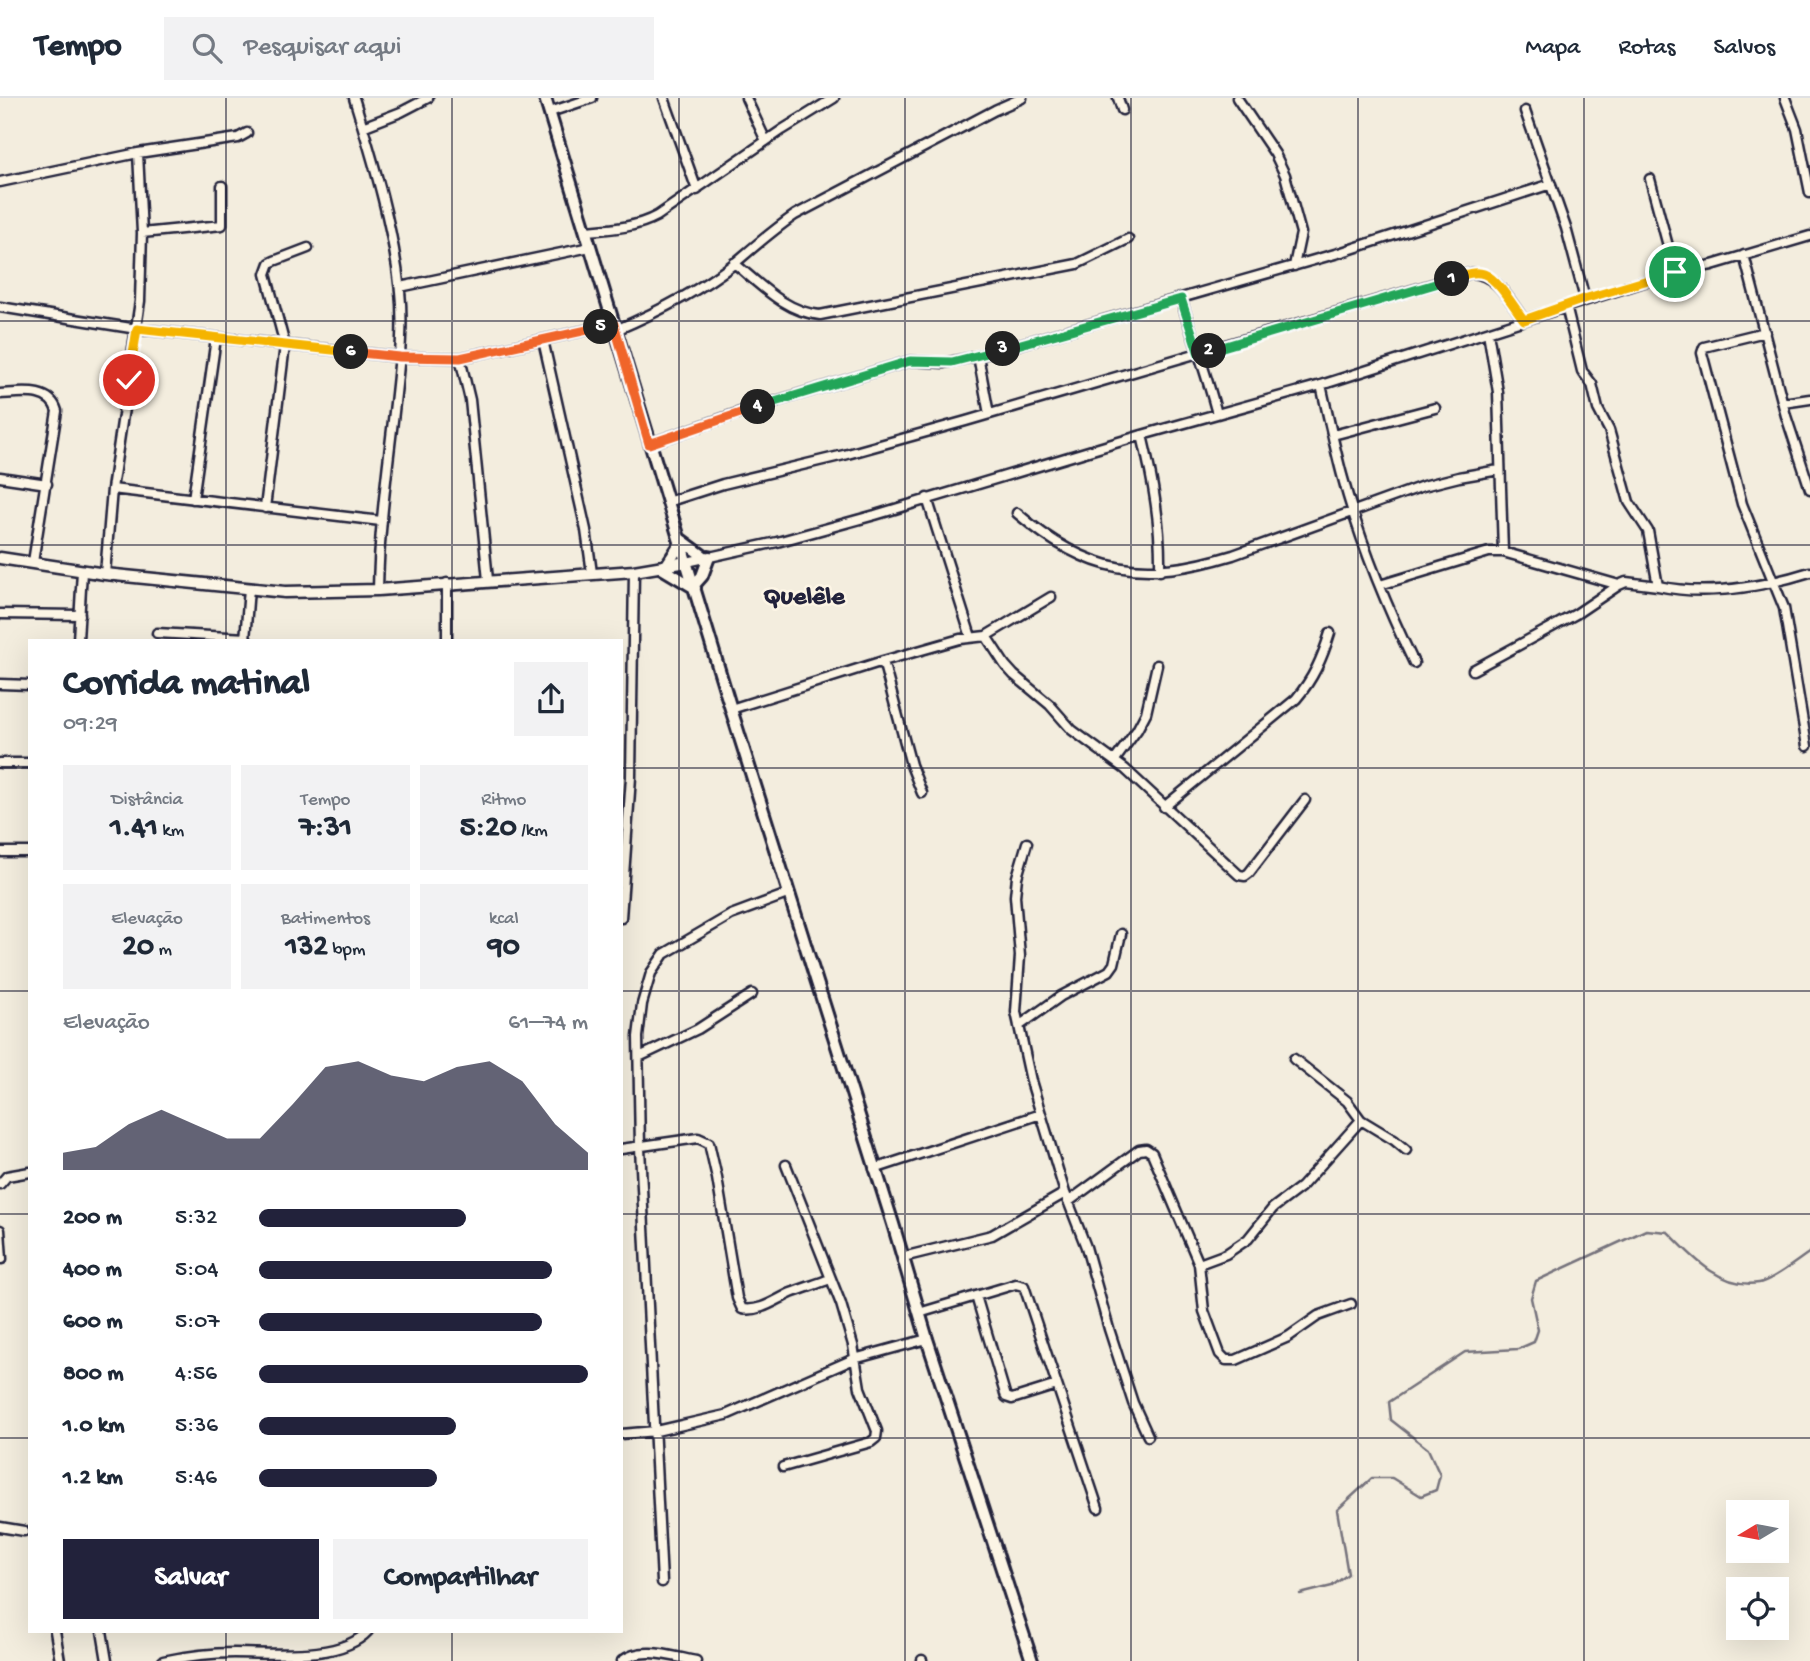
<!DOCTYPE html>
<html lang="pt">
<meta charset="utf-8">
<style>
body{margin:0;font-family:"Gochi Hand",sans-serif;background:#f2f2f3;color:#1f2937;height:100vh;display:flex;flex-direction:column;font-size:26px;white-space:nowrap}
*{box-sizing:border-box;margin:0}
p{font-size:23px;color:#747a83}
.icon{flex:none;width:38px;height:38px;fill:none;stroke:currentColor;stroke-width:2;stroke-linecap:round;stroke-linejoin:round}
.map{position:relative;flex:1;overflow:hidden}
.sheet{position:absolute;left:28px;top:541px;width:595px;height:994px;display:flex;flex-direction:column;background:#fff;border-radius:0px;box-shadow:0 7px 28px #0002}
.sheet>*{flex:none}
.needle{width:46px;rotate:260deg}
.controls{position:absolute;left:1726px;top:1402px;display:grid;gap:14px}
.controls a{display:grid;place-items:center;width:63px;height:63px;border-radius:0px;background:#fff;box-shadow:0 7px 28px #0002;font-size:35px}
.pin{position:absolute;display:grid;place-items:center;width:60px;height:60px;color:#fff;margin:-30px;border:4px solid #fff;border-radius:50%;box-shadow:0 2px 7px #0007}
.km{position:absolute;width:35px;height:35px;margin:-18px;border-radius:50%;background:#222;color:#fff;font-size:19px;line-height:35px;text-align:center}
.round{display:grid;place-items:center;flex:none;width:74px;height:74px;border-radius:0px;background:#f2f2f3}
.overview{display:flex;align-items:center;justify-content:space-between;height:119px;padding:0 35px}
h1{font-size:38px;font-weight:700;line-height:52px}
.metrics{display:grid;grid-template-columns:repeat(3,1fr);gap:10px;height:119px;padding:7px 35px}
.metrics div{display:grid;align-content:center;border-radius:0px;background:#f2f2f3;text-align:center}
.metrics b{font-size:30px;font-weight:700}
.metrics small{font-size:19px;font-weight:400}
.metrics p{font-size:19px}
.chart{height:196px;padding:14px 35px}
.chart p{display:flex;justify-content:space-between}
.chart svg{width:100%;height:126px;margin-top:7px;fill:#22223b;opacity:.7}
.cta{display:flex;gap:14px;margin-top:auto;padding:14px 35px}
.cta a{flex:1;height:80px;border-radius:0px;background:#22223b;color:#fff;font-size:28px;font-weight:700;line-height:80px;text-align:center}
.cta a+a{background:#f2f2f3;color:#1f2937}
ul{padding:0 35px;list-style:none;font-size:23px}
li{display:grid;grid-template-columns:112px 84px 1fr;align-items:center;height:52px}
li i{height:18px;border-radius:9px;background:#22223b}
header{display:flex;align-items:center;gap:42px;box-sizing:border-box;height:98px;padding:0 35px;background:#fff;border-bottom:2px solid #e0e1e3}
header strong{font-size:33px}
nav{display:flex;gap:38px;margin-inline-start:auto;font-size:24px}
.search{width:490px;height:63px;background:#f2f2f3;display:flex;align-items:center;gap:18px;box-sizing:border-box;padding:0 24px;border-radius:0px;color:#747a83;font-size:26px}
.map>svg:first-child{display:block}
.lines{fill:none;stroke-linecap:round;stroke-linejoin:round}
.stream{stroke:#75727b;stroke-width:2.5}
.minor-casing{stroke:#22223b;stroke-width:13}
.tertiary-casing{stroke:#22223b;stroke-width:15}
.secondary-casing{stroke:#22223b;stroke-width:16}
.minor{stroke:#fcf5e5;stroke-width:8}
.tertiary{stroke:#fcf5e5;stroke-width:10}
.secondary{stroke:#fcf5e5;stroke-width:10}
.split-1-casing{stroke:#fff;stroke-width:14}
.split-2-casing{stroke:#fff;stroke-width:14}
.split-3-casing{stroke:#fff;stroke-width:14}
.split-4-casing{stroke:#fff;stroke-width:14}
.split-5-casing{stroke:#fff;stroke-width:14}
.split-6-casing{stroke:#fff;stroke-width:14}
.split-7-casing{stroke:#fff;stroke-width:14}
.split-1{stroke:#f5b400;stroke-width:9}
.split-2{stroke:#22a559;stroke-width:9}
.split-3{stroke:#22a559;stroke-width:9}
.split-4{stroke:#22a559;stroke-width:9}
.split-5{stroke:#f0652b;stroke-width:9}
.split-6{stroke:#f0652b;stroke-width:9}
.split-7{stroke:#f5b400;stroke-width:9}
.grid{fill:none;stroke:#22223b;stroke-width:2;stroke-opacity:0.55}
.labels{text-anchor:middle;stroke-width:5;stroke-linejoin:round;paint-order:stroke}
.neighbourhood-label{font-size:26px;font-weight:bold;fill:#22223b;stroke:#fcf5e5}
</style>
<header>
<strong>Tempo</strong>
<div class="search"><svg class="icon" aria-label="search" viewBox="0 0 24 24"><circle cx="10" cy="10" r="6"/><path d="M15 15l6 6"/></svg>Pesquisar aqui</div>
<nav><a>Mapa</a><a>Rotas</a><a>Salvos</a></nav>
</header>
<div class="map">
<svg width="1810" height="1563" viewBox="0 0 1810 1563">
<rect width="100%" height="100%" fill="#f3edde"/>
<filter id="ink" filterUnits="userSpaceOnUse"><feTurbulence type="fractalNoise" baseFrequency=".0143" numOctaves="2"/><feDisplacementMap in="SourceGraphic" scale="14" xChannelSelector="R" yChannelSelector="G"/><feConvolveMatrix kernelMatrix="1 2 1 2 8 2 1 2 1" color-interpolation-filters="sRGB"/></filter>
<g filter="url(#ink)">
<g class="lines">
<path class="stream" d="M 1300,1496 L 1332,1488 L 1348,1476 L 1337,1412 L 1372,1380 L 1392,1380 L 1421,1398 L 1436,1392 L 1440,1377 L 1428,1351 L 1391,1322 L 1389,1304 L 1465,1254 L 1518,1251 L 1534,1244 L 1538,1232 L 1531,1200 L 1536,1183 L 1646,1132 L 1668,1134 C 1692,1159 1721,1191 1759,1185 C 1772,1183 1798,1162 1810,1154"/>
<defs>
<path id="minor" d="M 354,0 C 373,63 393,127 400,193 C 404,230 399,268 395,305 C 388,368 379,428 378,492
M 664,0 L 697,92
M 746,0 L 766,43
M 1118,0 L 1122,12
M 1237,0 L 1275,56 L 1285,77 L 1301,135 L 1294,168
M 1785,0 L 1797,31 L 1810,95
M 1525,13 L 1566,130 L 1585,201
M 550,14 L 592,0
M 365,28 L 401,14 L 428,0
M 1650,81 L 1675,174
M 0,84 L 138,55 L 238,40 L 247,35
M 586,133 C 610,131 635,130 657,118 L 782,32 L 834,0
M 142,135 L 222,127 L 222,88
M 1744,157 L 1786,318 L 1810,391
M 734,165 C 760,186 785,214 820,217 L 1077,166 L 1128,141
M 400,189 L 590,149
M 1181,201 C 1193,240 1207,277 1217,316
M 1566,208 L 1582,273 L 1592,286 L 1598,311 L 1609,332 L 1629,404 L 1648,433 L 1658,488 C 1708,499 1762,489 1810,474
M 0,209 L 137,231 L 400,259 L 460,260 L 614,226
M 616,232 C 658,214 699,193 735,165 C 755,148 773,132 795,117 L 995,12 L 1022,0
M 1488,234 L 1498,294 L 1503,454
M 1765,234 L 1704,249 L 1702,255 L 1742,406 L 1784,510 L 1807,648
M 543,242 L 586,432 L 592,475
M 978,258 L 989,316
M 460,260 L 470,302 L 488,482
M 1321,287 C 1328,317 1334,347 1342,377 C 1359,441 1385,505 1414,565
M 0,296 C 20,295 50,289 57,313 L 33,464
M 1783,305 L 1810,301
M 1142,337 C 1153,383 1161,426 1160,473
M 1333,337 L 1435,310
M 649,346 L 747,312 L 910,263 L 944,265 L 978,258 L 1342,154 L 1551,86
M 0,379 L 47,386
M 112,391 L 381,423
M 927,400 L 971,539
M 193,401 L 216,240
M 667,404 L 723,386 L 844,357 L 966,323 L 1471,175 C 1497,176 1509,202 1524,222
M 265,410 L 285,247 L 266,176 L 270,165 L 274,163 L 308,150
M 1017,415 C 1089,477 1144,484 1233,457 L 1423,388 L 1459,379 L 1499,372
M 687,464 L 777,444 L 875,417 L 1142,337 L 1321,287 L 1675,174 L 1712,167 L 1810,138
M 105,476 L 112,391 L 140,203 L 142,135 L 138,55
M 447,485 L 447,542
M 1380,487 L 1489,454 L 1503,454 L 1619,487
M 0,516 L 80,517
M 157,535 L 246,540
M 986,538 L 1051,499
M 78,542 L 82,473
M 245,542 L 249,490
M 883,563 L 911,667 L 922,695
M 1473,572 L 1576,516 L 1619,487 L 1626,484 L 1658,488
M 0,586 L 30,587
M 731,611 L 883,563 L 960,541 L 986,538 L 1005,567 L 1014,577 L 1050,607 L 1072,632 L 1125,671 L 1239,777 L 1245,778 L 1249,775 L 1305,702
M 1115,662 L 1137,632 L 1146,615 L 1157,567
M 0,665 L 30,665
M 1164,709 L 1296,601 C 1313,581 1322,561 1330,535
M 1027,745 L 1017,779 L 1015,798 L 1020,858 L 1016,914 L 1031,983 L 1065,1095 L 1086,1149 L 1109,1231 L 1133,1305 L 1148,1338
M 0,754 L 30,754
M 621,820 L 631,679 L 634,473
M 1019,928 L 1061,898 L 1109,873 L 1114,866 L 1121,836
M 639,959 L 698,931 L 752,896
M 1294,961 L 1347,1003 L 1361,1022
M 621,1051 L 698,1040 L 709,1045 L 717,1080 L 737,1200 L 742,1211 C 761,1214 775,1202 791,1195 C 804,1190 817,1186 830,1181
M 874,1071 L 1041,1016
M 0,1086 L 7,1078 L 30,1074
M 1068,1104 L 1139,1052 L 1146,1051 L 1152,1055 L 1199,1166 L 1226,1156 L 1248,1141 L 1273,1110 L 1301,1089 L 1361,1022 L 1394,1042 L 1406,1052
M 0,1132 L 2,1161
M 903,1159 L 992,1137 L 1065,1095
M 1199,1166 L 1204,1213 L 1220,1256 L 1226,1262 L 1236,1262 L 1288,1239 L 1318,1218 L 1351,1206
M 976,1198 L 1006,1299 L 1012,1301 L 1057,1287
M 919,1215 L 1016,1186 L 1024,1188 L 1098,1410
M 621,1336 L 656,1333 L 726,1317 L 854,1261 L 927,1241
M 783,1369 L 871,1344 L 876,1340 L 877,1333 L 860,1290 L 853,1247 L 841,1206 L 786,1067
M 0,1429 L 24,1433
M 662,1484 L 640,1050 L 638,939 L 642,906 L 651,875 L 664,856 L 731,817 L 790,795
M 55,1533 L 60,1563
M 102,1533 L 107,1563
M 922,1562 L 922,1563
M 163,1563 C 187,1558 210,1555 234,1555 C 272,1555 341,1563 368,1533
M 622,1563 C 641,1547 674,1559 696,1563"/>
<path id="tertiary" d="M 0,460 L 105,476 L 285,494 L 378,492 L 634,473 L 687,464"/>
<path id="secondary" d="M 545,0 L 731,611 L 893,1126 L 927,1241 L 1032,1563
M 680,441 L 706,460
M 666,468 L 681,445
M 660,469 L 695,490
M 694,487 L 702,478 L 709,459"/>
</defs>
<use href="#minor" class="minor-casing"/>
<use href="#tertiary" class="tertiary-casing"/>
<use href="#secondary" class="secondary-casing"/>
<use href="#minor" class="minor"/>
<use href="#tertiary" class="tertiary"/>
<use href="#secondary" class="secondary"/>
</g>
</g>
<g class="lines" filter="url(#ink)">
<defs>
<path id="split-1" d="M 1452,181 C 1461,178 1474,172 1484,176 C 1498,181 1515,211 1524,222 L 1584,201 L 1675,174"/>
<path id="split-2" d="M 1209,253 L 1452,181"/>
<path id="split-3" d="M 1003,251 L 1181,201 L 1199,256 L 1209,253"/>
<path id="split-4" d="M 758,309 L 910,263 L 952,264 L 1003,251"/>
<path id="split-5" d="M 601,229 L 614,226 L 649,346 L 758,309"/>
<path id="split-6" d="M 351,254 L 400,259 L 460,260 L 601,229"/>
<path id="split-7" d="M 129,282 L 137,231 L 351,254"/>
</defs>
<use href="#split-1" class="split-1-casing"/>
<use href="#split-2" class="split-2-casing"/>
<use href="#split-3" class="split-3-casing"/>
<use href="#split-4" class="split-4-casing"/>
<use href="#split-5" class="split-5-casing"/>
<use href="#split-6" class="split-6-casing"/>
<use href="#split-7" class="split-7-casing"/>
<use href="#split-1" class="split-1"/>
<use href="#split-2" class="split-2"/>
<use href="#split-3" class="split-3"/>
<use href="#split-4" class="split-4"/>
<use href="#split-5" class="split-5"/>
<use href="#split-6" class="split-6"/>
<use href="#split-7" class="split-7"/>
</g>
<path class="grid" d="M 226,0 L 226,542M 452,0 L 452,542M 679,0 L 679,1563M 905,0 L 905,1563M 1131,0 L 1131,1563M 1358,0 L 1358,1563M 1584,0 L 1584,1563M 0,223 L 1810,223M 0,447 L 1810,447M 0,670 L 30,670M 621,670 L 1810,670M 0,893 L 30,893M 621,893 L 1810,893M 0,1116 L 30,1116M 621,1116 L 1810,1116M 0,1340 L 30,1340M 621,1340 L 1810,1340M 226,1533 L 226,1563M 452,1533 L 452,1563"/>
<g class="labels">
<g class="neighbourhood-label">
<text x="804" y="505">Quelêle</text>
</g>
</g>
</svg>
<div class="controls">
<a><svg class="needle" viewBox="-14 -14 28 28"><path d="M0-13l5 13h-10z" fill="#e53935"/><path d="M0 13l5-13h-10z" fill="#747a83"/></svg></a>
<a><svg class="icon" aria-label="locate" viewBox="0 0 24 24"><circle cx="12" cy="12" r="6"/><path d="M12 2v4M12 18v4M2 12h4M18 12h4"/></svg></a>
</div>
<div class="pin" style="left:1675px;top:174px;background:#1e9e55"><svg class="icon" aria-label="arrive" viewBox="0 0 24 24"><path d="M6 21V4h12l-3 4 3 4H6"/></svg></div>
<div class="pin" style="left:129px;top:282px;background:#d93025"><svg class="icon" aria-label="check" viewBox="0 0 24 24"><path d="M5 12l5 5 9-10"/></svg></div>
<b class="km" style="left:1452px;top:181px">1</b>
<b class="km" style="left:1209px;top:253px">2</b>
<b class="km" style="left:1003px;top:251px">3</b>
<b class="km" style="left:758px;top:309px">4</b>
<b class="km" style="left:601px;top:229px">5</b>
<b class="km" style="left:351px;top:254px">6</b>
<section class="sheet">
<div class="overview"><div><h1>Corrida matinal</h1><p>09:29</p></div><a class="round"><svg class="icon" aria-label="share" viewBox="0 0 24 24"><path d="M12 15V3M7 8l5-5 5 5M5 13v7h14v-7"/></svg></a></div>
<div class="metrics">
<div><p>Distância</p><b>1.41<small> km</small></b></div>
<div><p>Tempo</p><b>7:31</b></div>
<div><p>Ritmo</p><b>5:20<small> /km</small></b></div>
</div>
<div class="metrics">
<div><p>Elevação</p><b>20<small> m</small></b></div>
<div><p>Batimentos</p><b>132<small> bpm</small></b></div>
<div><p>kcal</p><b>90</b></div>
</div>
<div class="chart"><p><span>Elevação</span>61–74 m</p>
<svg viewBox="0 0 160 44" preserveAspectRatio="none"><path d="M0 44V38L10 36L20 28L30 23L40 28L50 33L60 33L70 21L80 8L90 6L100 11L110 13L120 8L130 6L140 13L150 28L160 38V44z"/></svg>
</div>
<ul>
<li><b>200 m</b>5:32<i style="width:63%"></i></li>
<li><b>400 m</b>5:04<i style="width:89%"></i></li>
<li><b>600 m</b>5:07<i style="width:86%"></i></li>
<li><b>800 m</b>4:56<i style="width:100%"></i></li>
<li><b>1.0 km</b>5:36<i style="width:60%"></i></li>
<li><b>1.2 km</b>5:46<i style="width:54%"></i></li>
</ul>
<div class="cta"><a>Salvar</a><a>Compartilhar</a></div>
</section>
</div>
